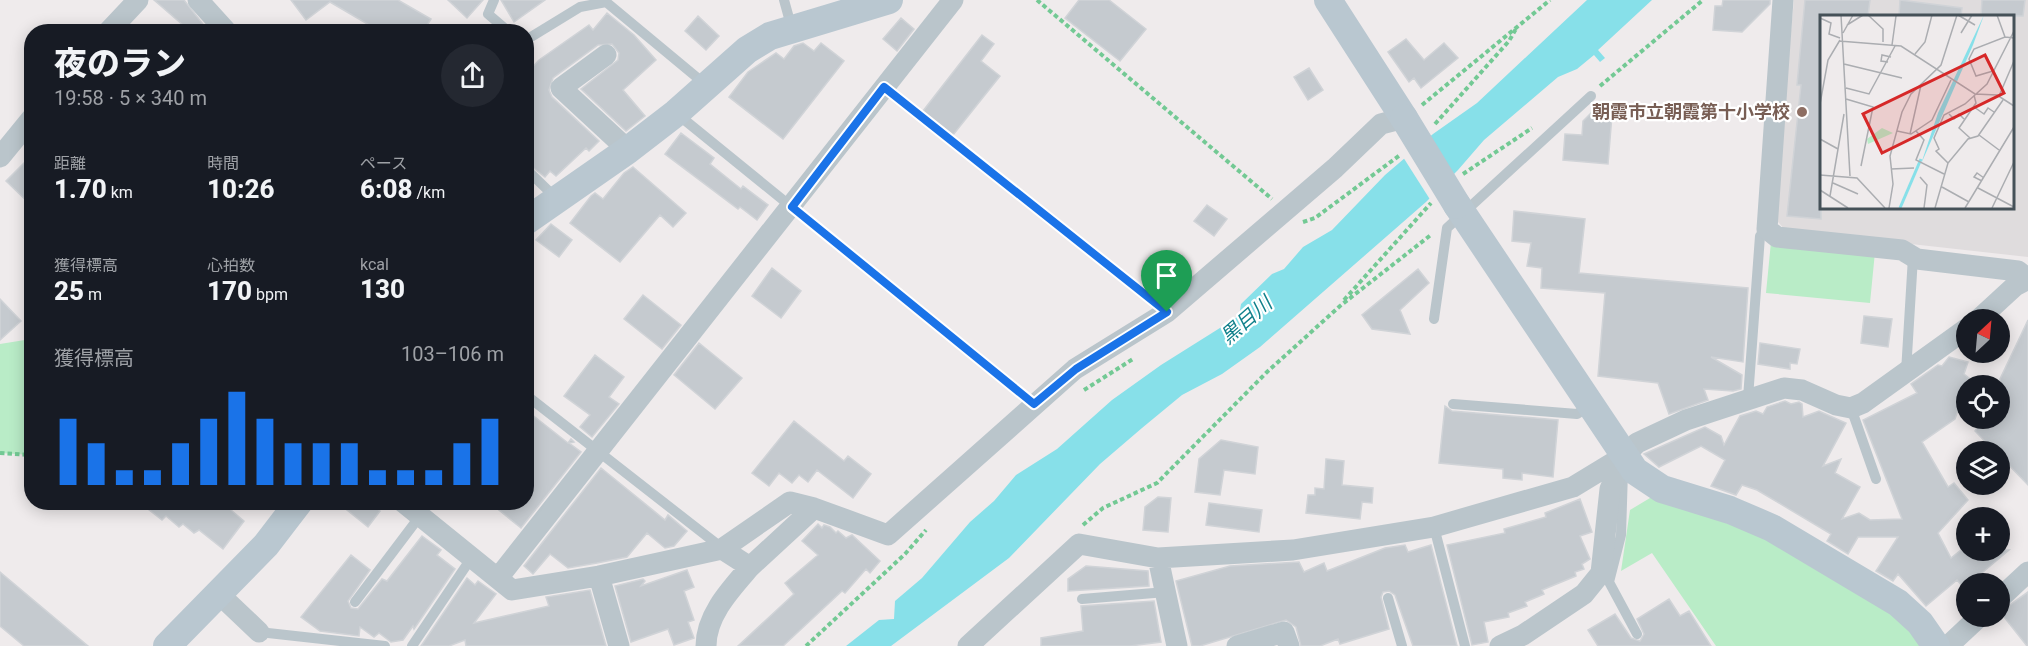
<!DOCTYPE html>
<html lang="ja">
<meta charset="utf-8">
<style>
body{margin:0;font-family:Roboto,"Noto Sans JP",sans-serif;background:#242831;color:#f1f3f6;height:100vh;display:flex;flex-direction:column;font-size:22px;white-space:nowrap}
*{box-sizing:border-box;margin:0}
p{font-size:20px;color:#9ea1a6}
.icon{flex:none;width:33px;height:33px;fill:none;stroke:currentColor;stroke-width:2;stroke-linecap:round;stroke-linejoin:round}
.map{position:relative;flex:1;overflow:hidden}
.sheet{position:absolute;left:24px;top:24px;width:510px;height:486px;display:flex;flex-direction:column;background:#171b24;border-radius:24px;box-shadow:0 3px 15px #0003}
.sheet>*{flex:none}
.needle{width:39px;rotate:26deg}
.buttons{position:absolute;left:1956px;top:309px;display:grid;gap:12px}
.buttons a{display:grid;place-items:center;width:54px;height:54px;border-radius:50%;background:#171b24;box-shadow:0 3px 15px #0003;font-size:30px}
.pin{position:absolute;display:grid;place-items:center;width:51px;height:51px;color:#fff;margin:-62px -26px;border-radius:50% 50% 50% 0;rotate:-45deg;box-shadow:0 0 6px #0007}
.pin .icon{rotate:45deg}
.round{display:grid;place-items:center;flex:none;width:63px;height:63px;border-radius:32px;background:#242831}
.headline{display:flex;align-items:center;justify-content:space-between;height:102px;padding:0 30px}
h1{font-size:33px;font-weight:800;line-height:45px}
.stats{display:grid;grid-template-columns:repeat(3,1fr);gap:9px;height:102px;padding:6px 30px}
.stats div{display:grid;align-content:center}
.stats b{font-size:26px;font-weight:800}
.stats small{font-size:16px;font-weight:400}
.stats p{font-size:16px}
.chart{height:168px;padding:12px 30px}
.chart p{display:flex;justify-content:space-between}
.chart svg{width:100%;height:108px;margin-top:6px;stroke:#1a73e8;stroke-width:6}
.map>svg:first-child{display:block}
.education{fill:#dfdcdd;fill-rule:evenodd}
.green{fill:#b9ecc7}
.water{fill:#87e0e9}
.pier{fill:#efebec}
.building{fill:#c5cacf;stroke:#d0d3d7;stroke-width:1.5}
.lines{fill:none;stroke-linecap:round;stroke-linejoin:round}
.path{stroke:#73c994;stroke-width:4;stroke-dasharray:4.5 3;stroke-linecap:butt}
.lane{stroke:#bac5cb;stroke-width:10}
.street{stroke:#bac5cb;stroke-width:21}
.secondary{stroke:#b9c7d0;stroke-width:28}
.secondary-bridge{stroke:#b9c7d0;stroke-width:28}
.route-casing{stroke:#fff;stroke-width:12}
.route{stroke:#1a73e8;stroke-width:8}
.education-dot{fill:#8d6e63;stroke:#fff;stroke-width:2}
.labels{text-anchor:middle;stroke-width:4.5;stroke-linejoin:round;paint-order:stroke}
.education-label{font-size:18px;font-weight:bold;fill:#785e54;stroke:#fff;text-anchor:end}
.water-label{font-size:20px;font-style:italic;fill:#10808b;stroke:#fff}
.inset-river{fill:none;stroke:#87e0e9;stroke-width:3}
.inset-road{fill:none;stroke:#abadb1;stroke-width:1.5}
.view{fill:#d62828;fill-opacity:0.15;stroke:#d62828;stroke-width:3}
.inset-edge{fill:none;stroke:#455158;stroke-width:3}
</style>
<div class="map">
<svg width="2028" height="646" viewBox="0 0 2028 646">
<rect width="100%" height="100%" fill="#efebec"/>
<path class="education" d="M 1794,0 L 2028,0 L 2028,257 L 1785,230 L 1773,216 ZM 1821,16 L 2012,16 L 2012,207 L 1821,207 Z"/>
<path class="green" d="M 1771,242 L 1875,252 L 1870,303 L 1766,293 Z
M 31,339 L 31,455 L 0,453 L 0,344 Z
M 1655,495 L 1732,519 L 1878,601 L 1926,646 L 1716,646 L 1652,553 L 1621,571 L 1630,510 Z"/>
<path class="water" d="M 1587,0 L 1652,0 L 1598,50 L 1605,58 L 1600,62 L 1594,55 L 1577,69 L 1558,77 L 1484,140 L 1458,170 L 1426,202 L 1260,347 L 1222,374 L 1182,395 L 1142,428 L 1100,464 L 1009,558 L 891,646 L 846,646 L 879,620 L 894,619 L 895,601 L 922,578 L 970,522 L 994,501 L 1016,475 L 1057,449 L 1112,400 L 1161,365 L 1239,316 L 1241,304 L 1272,274 L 1284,269 L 1303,247 L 1332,230 L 1385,175 L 1433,134 L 1477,103 Z"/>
<path class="pier" d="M 1426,136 L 1454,179 L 1431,201 L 1403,157 Z"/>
<path class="building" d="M 154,0 L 184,0 L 209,32 L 191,32 Z
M 291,0 L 398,0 L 431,19 L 423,32 L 381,32 L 330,2 L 306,20 Z
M 448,0 L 483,0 L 467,18 Z
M 501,0 L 545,0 L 514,22 Z
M 1079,0 L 1109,0 L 1146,29 L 1120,61 L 1065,18 Z
M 1723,0 L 1770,0 L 1770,4 L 1742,32 L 1713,30 L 1715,6 L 1722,6 Z
M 1805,0 L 1870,0 L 1868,16 L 1821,16 L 1821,219 L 1787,216 L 1801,85 L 1797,85 Z
M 1900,0 L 1962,8 L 1961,16 L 1899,16 Z
M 1982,0 L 2025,0 L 2023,16 L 1981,16 Z
M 607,13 L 634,35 L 656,60 L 623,90 L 645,116 L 626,131 L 581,89 L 618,60 L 619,53 L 612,44 L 598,45 L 553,78 L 549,90 L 552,97 L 599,141 L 589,151 L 586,148 L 556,176 L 550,171 L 545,177 L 526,162 L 526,74 L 539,60 L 589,25 L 593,30 Z
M 698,16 L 719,36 L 706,50 L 685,31 Z
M 901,18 L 914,29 L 897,51 L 883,39 Z
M 982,35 L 994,44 L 981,61 L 1000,76 L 953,135 L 923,111 Z
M 1406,39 L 1424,60 L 1444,43 L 1458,58 L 1421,88 L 1414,78 L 1409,82 L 1388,52 Z
M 803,43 L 814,51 L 821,43 L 844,61 L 783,139 L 729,97 L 748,72 L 776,53 L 784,59 L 794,46 Z
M 1309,68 L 1323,90 L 1308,100 L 1294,77 Z
M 1602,102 L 1613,103 L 1608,164 L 1563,160 L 1565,134 L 1582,135 L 1583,121 Z
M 681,133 L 714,158 L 710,164 L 741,189 L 743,186 L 768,205 L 757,220 L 740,207 L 738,209 L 665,154 Z
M 32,155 L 32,206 L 6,181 Z
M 633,167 L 686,213 L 673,227 L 660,215 L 620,262 L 570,223 L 591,196 L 595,193 L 603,199 L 624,173 Z
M 1207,205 L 1227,219 L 1214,236 L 1194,221 Z
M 1514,211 L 1585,219 L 1579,273 L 1748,288 L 1743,362 L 1711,357 L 1742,375 L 1741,389 L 1733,391 L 1704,389 L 1708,400 L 1669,414 L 1658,383 L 1598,376 L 1605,293 L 1541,288 L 1542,268 L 1527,266 L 1531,243 L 1512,241 Z
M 551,224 L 572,240 L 559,257 L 536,240 Z
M 1159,259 L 1184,278 L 1167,295 L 1145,278 Z
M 772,268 L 801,291 L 781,318 L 752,296 Z
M 1418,269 L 1429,283 L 1400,310 L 1410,334 L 1372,329 L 1362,315 Z
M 643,295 L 681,325 L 662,349 L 624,319 Z
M 0,299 L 21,321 L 0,340 Z
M 1864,316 L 1892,319 L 1888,347 L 1861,343 Z
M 2028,320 L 2028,485 L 2000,456 L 2000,452 L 1995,452 L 1975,431 L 1983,418 L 2000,418 L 2000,379 Z
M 699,343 L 742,378 L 715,409 L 674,375 Z
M 1760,343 L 1800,349 L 1797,364 L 1790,363 L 1790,369 L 1758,364 Z
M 595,355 L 624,377 L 609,397 L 619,404 L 592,437 L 580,427 L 590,415 L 564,396 Z
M 1949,357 L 1968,362 L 1964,374 L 1969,378 L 1955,419 L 1922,442 L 1948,487 L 1954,483 L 1968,500 L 1938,533 L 1951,558 L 1961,550 L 2009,550 L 1964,588 L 1957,580 L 1926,606 L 1898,574 L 1893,581 L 1876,571 L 1898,537 L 1858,537 L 1848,554 L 1827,541 L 1831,534 L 1757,490 L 1742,485 L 1736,495 L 1711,486 L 1725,460 L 1701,446 L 1659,467 L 1644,454 L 1705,427 L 1721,436 L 1724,445 L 1740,416 L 1756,411 L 1763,414 L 1767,407 L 1785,401 L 1791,404 L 1799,402 L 1802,404 L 1803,417 L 1819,411 L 1846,423 L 1823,466 L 1841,459 L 1835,473 L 1860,487 L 1842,519 L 1859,513 L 1870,520 L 1902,519 L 1863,420 L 1917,393 L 1911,384 L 1938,365 L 1942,366 Z
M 1445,406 L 1452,411 L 1558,420 L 1553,477 L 1522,473 L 1522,480 L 1503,478 L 1503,469 L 1439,463 Z
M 526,410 L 568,443 L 571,439 L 574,442 L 569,443 L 581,452 L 521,528 L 489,502 L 526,502 Z
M 794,421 L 844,461 L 848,456 L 871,474 L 853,498 L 817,470 L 808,482 L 799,475 L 792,483 L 779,473 L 769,486 L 752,473 Z
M 1221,440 L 1258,447 L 1255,474 L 1224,470 L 1220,495 L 1195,492 L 1199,459 Z
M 1326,459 L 1344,461 L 1342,485 L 1373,488 L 1372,503 L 1362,502 L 1360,519 L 1306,513 L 1308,495 L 1315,495 L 1315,488 L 1324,489 Z
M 601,468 L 665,520 L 668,515 L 687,531 L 674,546 L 665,548 L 647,533 L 627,557 L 597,563 L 568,568 L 550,554 L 533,574 L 524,566 Z
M 1158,497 L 1171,498 L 1168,532 L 1143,530 L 1145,507 Z
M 1580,499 L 1592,532 L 1580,536 L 1590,559 L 1582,564 L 1584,569 L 1575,572 L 1576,576 L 1542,590 L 1544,594 L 1525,602 L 1527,606 L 1508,613 L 1509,617 L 1484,622 L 1488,642 L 1472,645 L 1447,545 L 1505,533 L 1504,529 L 1546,517 L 1545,513 Z
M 139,502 L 237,502 L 231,510 L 244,521 L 223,549 L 199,530 L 194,533 L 183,524 L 179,527 L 166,516 L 162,520 Z
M 337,502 L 370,502 L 380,511 L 368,527 Z
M 1209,503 L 1262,510 L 1259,532 L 1206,525 Z
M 818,524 L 822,528 L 824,525 L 830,527 L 836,533 L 838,531 L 846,538 L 852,535 L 880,561 L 870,573 L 866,569 L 845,593 L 842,591 L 783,646 L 738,646 L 794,594 L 785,583 L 818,555 L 802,541 Z
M 422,536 L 441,550 L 437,555 L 455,569 L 414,629 L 413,626 L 403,640 L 391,642 L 379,633 L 374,637 L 360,627 L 359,636 L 320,631 L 301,617 L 351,555 L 370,570 L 348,601 L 351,608 L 358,609 L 382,579 L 387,581 Z
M 1405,545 L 1408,552 L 1431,545 L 1457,646 L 1413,646 L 1395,595 L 1389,591 L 1383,592 L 1381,597 L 1389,629 L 1340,644 L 1338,639 L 1320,646 L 1301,646 L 1296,627 L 1286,620 L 1200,646 L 1192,646 L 1176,581 L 1230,566 L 1299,562 L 1304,572 L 1324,563 L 1327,571 L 1385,548 Z
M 1086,566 L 1148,571 L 1149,586 L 1068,591 L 1068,579 Z
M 687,570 L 694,587 L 684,591 L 694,620 L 688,622 L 694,638 L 674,645 L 668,629 L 631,642 L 615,586 L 643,579 L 645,581 L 641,586 Z
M 0,572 L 88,646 L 24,646 L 0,626 Z
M 467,578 L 475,585 L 478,581 L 496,594 L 474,623 L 549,606 L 546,597 L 590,590 L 606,646 L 466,646 L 465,640 L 449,646 L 421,646 Z
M 2028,592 L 2028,646 L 2027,646 L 2000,612 Z
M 1669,599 L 1680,616 L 1689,611 L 1711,646 L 1598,646 L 1588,630 L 1615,614 L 1631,638 L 1640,641 L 1644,634 L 1637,619 Z
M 1154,601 L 1161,642 L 1130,646 L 1041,646 L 1041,638 L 1083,631 L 1081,606 Z"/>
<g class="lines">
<path class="path" d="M 1037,0 L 1272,199
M 1600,86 L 1703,0
M 897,98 L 1153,300
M 1422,105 L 1550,0
M 1435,124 L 1509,41 L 1517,27
M 1463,174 L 1532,128
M 1303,222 L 1315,218 L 1400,155
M 1344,300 L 1431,203
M 1084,390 L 1133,359
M 0,453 L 32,455
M 1083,525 L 1103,508 L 1157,483 L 1267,372 L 1340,306 L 1432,234
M 806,646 L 905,554 L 926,530"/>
<path class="lane" d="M 494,0 L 488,14 L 509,32
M 784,0 L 792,29
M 526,40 L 580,7 L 606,2 L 706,85
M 676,113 L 1034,404
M 526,169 L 556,198
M 1434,319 L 1447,228 L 1591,96
M 1906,372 L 1913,257
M 526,395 L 722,548
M 1748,398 L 1760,236 L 1767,229
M 1453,404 L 1577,414 L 1591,405
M 1851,408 L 1876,479
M 1623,471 L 1621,535 L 1609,582 L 1637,634
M 1434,527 L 1465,646
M 1388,598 L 1402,646
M 1082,599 L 1166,592
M 355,602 L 420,516
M 259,632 L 385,646
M 412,646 L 472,557"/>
<path class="street" d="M 198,0 L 227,32
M 1783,0 L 1767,229 L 1777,237 L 1902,250 L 1917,259 L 2018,271 L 2028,279
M 108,32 L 138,0
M 606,55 L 561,88 L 628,150
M 0,157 L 32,118
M 1978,320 L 2015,286 L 2028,279
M 403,502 L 512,590 L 599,576 L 722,549 L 750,567 L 814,508 L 888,535 L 1075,369 L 1167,312 L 1335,168 L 1381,124 L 1404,118
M 722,549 L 790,502 L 814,508
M 1158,558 L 1177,646
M 599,576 L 619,646
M 498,578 L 953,0
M 219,594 L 259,632
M 2000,598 L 2028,572
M 706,646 C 706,615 731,589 750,567
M 968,646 L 1079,544 L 1158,558 L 1293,550 L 1434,527 L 1573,487 L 1624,456 L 1637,443 L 1686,420 L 1784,388 L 1802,390 L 1836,405 L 1851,408 L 1863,403 L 1966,329
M 1237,646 L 1284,632 L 1289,646
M 1500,646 L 1523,635 L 1584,594 L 1601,573 L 1610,489 L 1624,456
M 1948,646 L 1980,616"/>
<path class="secondary" d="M 1328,0 L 1404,118
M 1457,205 L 1635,471 L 1662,489 L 1730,510 L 1772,528 L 1898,603 L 1920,623 L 1936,646
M 526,221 L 628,150 L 676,113 L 747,50 L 770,36 L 889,0
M 167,646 L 266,545 L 299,502"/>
<path class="secondary-bridge" d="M 1404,118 L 1457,205"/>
</g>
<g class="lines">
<defs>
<path id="route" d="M 884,87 L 1167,312 L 1076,369 L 1034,404 L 792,207 Z"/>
</defs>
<use href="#route" class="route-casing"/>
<use href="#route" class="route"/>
</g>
<circle class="education-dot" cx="1802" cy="112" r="6"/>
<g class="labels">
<g class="education-label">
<text x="1790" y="118">朝霞市立朝霞第十小学校</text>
</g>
<g class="water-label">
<text transform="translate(1246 320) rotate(-41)" y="7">黒目川</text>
</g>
</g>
<g transform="translate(1820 15)">
<rect width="194" height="194" fill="#efebec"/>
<path d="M 62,113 L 73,118 L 48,129 L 47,124 Z" fill="#b9ecc7"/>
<path d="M 164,0 L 153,30 L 101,149 L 118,98 Z" fill="#87e0e9"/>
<path class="inset-river" d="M 80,193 L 101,144"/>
<path class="inset-road" d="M 21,0 L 30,161M 48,0 L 63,14 L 63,27M 138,0 L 155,10M 177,0 L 185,22M 0,3 L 11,8 L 9,19 L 20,23M 27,10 L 43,0M 23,18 L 33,0M 141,18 L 152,0M 19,26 L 81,31 L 155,79 L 177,80 L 194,91M 72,30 L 76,1M 95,39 L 105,27 L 112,0M 68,47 L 61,46 L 62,40 L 71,42M 24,49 L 82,63M 173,56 L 156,61 L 149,44 L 154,34 L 185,22 L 194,23M 26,73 L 49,79 L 75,31M 179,81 L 194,46M 26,84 L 53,92 L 41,151M 0,89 L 8,45 L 20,25M 154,92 L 164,99 L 168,93 L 174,97M 129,99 L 134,104 L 139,99 L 144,104M 77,116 L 91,119 L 112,105 L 131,65M 96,116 L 104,125 L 96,145 L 124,159M 90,119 L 101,70M 159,120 L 179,135M 150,123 L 139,113 L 156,88 L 154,80M 0,124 L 18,134M 128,148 L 116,136 L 119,134 L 114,123 L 124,100 L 145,89 L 167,69 L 194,16M 71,154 L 94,153M 0,160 L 37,163 L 65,193M 100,162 L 107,170 L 104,193M 162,166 L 154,162 L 157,158 L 164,163M 13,168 L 38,179M 122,172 L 149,187M 158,173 L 194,192M 0,175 L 28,193M 10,181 L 24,99M 69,193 L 73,169 L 70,141 L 82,97 L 91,79 L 121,50 L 137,0M 115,193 L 128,148 L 148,124 L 158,121 L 183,85M 145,193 L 194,112M 172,193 L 194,147"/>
<path class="view" d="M 165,40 L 184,78 L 62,138 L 43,99 Z"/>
<rect width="194" height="194" class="inset-edge"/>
</g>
</svg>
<div class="buttons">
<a><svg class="needle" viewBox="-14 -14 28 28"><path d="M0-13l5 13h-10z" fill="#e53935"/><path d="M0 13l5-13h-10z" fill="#9ea1a6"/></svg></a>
<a><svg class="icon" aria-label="locate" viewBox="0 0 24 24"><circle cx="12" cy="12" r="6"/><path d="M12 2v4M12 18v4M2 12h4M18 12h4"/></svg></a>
<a><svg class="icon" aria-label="layers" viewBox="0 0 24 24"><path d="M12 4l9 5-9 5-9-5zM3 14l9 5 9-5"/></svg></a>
<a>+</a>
<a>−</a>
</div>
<div class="pin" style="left:1167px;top:312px;background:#1e9e55"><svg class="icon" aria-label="arrive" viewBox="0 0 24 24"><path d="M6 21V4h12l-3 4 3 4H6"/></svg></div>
<section class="sheet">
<div class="headline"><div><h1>夜のラン</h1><p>19:58 · 5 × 340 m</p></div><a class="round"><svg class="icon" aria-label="share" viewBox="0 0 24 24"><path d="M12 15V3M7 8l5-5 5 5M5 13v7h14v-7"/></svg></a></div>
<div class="stats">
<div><p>距離</p><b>1.70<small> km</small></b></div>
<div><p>時間</p><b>10:26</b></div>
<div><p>ペース</p><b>6:08<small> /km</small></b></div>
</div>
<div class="stats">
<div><p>獲得標高</p><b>25<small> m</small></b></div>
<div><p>心拍数</p><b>170<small> bpm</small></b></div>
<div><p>kcal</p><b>130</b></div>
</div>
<div class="chart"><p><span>獲得標高</span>103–106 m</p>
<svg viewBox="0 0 160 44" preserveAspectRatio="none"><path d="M5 44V17M15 44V27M25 44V38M35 44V38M45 44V27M55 44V17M65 44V6M75 44V17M85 44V27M95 44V27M105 44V27M115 44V38M125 44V38M135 44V38M145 44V27M155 44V17"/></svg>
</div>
</section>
</div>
